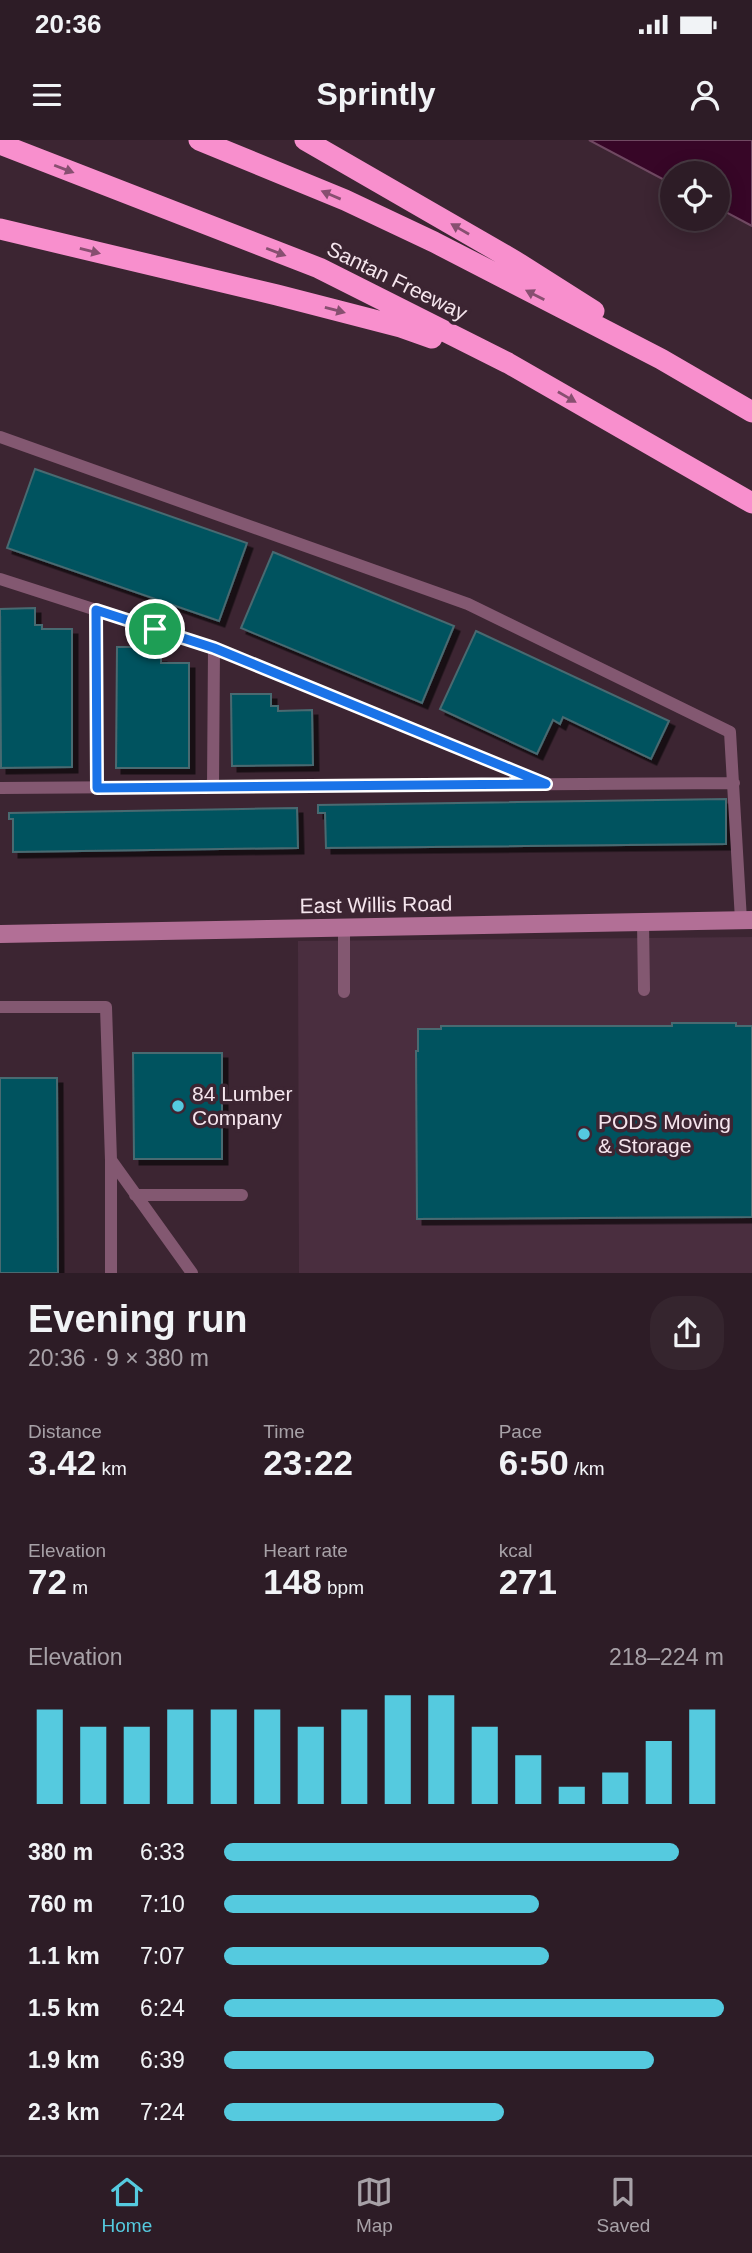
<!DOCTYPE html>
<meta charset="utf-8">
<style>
body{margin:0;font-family:Arial,sans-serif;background:#35252e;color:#f1f3f6;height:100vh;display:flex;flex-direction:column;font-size:26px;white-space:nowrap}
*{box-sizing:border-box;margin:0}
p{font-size:23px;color:#a7a1a7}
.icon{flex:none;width:38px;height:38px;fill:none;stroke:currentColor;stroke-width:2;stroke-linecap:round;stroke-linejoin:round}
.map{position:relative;height:1133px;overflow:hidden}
.panel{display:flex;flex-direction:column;background:#2d1c26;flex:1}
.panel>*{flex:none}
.buttons{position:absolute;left:660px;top:21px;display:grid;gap:14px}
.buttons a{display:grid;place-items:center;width:70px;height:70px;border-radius:50%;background:#2d1c26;box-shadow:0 4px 18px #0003,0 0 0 2px #483a43;font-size:35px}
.pin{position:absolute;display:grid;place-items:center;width:60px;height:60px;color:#fff;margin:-30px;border:4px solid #fff;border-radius:50%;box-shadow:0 2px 7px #0007}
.round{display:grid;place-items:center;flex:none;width:74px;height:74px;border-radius:28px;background:#35252e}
.summary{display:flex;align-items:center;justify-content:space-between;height:119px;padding:0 28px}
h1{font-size:38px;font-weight:700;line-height:52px}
.metrics{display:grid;grid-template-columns:repeat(3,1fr);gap:10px;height:119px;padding:7px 28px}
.metrics div{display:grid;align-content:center}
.metrics b{font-size:35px;font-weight:700}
.metrics small{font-size:19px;font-weight:400}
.metrics p{font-size:19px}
.chart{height:196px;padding:14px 28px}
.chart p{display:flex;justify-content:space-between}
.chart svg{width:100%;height:126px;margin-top:7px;stroke:#55cadf;stroke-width:6}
ul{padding:0 28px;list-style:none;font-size:23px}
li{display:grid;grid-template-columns:112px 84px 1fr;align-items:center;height:52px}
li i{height:18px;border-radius:9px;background:#55cadf}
.status{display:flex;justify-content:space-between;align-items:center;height:49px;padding:0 35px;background:#2d1c26;direction:ltr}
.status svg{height:19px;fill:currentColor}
header{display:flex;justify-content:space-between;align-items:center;height:91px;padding:0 28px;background:#2d1c26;font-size:32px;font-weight:700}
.tabs{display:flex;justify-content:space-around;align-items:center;height:98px;border-top:2px solid #483a43;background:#2d1c26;font-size:19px;color:#a7a1a7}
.tabs a{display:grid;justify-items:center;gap:4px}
.tabs .current{color:#55cadf}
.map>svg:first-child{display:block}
.built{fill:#4a2e3f}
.water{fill:#370627;stroke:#704962;stroke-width:2}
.building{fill:#05525e;stroke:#486a71;stroke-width:2;filter:url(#shadow)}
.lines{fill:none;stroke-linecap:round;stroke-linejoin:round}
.lane{stroke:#835871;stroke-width:12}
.secondary{stroke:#b26f96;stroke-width:18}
.highway{stroke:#f88fcd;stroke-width:21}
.oneway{fill:#874f70}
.route-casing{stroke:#fff;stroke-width:14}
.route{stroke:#1a73e8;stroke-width:9}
.poi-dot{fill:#55cadf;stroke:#3c2532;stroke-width:2.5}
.labels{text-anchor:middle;stroke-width:7;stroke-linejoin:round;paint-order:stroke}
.street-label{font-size:21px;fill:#f5e5ed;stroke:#3c2532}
.poi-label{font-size:21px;fill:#f5e5ed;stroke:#3c2532;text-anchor:start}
</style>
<div class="status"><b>20:36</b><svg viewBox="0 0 49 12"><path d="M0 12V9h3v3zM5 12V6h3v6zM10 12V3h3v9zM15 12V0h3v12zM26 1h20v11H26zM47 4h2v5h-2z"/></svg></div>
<header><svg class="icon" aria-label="menu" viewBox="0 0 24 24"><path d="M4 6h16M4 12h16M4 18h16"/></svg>Sprintly<svg class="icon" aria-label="person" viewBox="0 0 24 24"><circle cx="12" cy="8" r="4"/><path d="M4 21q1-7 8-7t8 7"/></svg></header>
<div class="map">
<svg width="752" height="1133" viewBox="0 0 752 1133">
<defs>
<filter id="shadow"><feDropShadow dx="5.5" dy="5.5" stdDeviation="0" flood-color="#0009"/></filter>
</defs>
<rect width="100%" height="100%" fill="#3c2532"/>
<path class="built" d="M 752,797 L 752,1133 L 299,1133 L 298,801 Z"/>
<path class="water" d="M 589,0 L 752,0 L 752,86 L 718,68 L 718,33 L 672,33 L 672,44 Z"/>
<path class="building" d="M 35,329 L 247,403 L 219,481 L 7,408 Z
M 273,412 L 454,486 L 422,563 L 241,488 Z
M 35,468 L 35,485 L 42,485 L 42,489 L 72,489 L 72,627 L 1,628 L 0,469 Z
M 476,491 L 669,581 L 651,619 L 563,577 L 560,584 L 553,580 L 537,614 L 440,569 Z
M 117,507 L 153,507 L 153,517 L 161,517 L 161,523 L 189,523 L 189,628 L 116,628 Z
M 231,554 L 271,554 L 271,566 L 278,566 L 278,571 L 312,570 L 313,625 L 232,626 Z
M 726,659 L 726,704 L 326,708 L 325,673 L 318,673 L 318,665 Z
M 297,668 L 298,708 L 13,712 L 13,679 L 9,679 L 9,673 Z
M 672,883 L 736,883 L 736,886 L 752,886 L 752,1077 L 417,1079 L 416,911 L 418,911 L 418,889 L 441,889 L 441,886 L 672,886 Z
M 133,913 L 222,913 L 222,1019 L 134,1019 Z
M 0,938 L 57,938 L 58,1133 L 0,1133 Z"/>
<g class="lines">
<path class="lane" d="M 0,297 L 468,464 L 730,592 L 741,780
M 0,439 L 214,508 L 539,641
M 97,470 L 97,648
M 213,647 L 214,508
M 0,648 L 734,643
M 643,782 L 644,850
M 344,789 L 344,852
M 0,867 L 106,867 L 111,1020 L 192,1133
M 111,1020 L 111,1133
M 135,1055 L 242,1055"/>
<path class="secondary" d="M 0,794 L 752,780"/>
<path class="highway" d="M 199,0 L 345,60 L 434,102 L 661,219 L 752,272
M 305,0 L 515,121 L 594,171
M 0,4 L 319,128 L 508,223 L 752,363
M 0,89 L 277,155 L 401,187 L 432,198"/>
</g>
<defs><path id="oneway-solid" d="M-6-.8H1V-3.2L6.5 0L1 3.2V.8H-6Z" transform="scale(1.75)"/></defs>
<g class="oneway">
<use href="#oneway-solid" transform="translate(64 29) rotate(21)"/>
<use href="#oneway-solid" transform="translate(331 55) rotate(-157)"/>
<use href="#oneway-solid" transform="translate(460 89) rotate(-150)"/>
<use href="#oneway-solid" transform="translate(90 111) rotate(14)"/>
<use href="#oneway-solid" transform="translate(276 112) rotate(21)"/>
<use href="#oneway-solid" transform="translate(535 155) rotate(-153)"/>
<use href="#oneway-solid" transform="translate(335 170) rotate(15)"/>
<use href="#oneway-solid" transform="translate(567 257) rotate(30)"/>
</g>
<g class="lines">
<defs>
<path id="route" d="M 96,470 L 214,508 L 546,644 L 97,648 Z"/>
</defs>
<use href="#route" class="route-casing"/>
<use href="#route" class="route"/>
</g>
<g class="poi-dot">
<circle cx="178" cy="966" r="7"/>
<circle cx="584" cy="994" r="7"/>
</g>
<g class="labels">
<g class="street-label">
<text transform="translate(397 141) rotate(26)" y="7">Santan Freeway</text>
<text transform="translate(376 765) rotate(-1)" y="7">East Willis Road</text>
</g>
<g class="poi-label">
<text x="192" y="961">84 Lumber<tspan x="192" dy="24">Company</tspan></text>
<text x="598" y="989">PODS Moving<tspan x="598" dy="24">&amp; Storage</tspan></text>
</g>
</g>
</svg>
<div class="buttons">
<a><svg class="icon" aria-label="locate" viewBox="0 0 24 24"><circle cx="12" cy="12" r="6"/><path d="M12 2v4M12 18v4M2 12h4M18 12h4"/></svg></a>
</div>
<div class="pin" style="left:155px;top:489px;background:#1e9e55"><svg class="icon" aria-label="arrive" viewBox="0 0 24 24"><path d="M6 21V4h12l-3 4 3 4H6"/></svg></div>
</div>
<section class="panel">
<div class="summary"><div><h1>Evening run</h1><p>20:36 · 9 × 380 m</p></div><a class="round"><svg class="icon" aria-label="share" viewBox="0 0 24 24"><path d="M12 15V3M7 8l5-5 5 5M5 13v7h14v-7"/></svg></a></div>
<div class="metrics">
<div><p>Distance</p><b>3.42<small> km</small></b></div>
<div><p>Time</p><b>23:22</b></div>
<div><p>Pace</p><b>6:50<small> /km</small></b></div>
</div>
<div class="metrics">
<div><p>Elevation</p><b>72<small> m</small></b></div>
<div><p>Heart rate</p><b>148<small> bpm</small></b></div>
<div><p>kcal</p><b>271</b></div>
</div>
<div class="chart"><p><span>Elevation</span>218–224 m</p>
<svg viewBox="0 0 160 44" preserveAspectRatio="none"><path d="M5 44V11M15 44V17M25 44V17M35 44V11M45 44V11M55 44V11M65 44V17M75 44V11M85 44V6M95 44V6M105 44V17M115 44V27M125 44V38M135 44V33M145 44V22M155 44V11"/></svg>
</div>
<ul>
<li><b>380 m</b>6:33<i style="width:91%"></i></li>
<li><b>760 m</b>7:10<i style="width:63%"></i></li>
<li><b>1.1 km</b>7:07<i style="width:65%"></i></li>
<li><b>1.5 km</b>6:24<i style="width:100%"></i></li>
<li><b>1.9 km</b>6:39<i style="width:86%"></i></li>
<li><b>2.3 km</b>7:24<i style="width:56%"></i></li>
</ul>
</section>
<nav class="tabs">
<a class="current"><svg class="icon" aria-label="home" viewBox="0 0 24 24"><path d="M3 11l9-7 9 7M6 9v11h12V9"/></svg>Home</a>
<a><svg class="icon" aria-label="map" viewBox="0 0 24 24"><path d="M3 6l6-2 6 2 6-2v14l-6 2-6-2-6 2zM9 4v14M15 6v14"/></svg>Map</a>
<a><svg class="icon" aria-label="saved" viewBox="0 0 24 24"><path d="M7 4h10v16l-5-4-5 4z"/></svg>Saved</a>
</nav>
